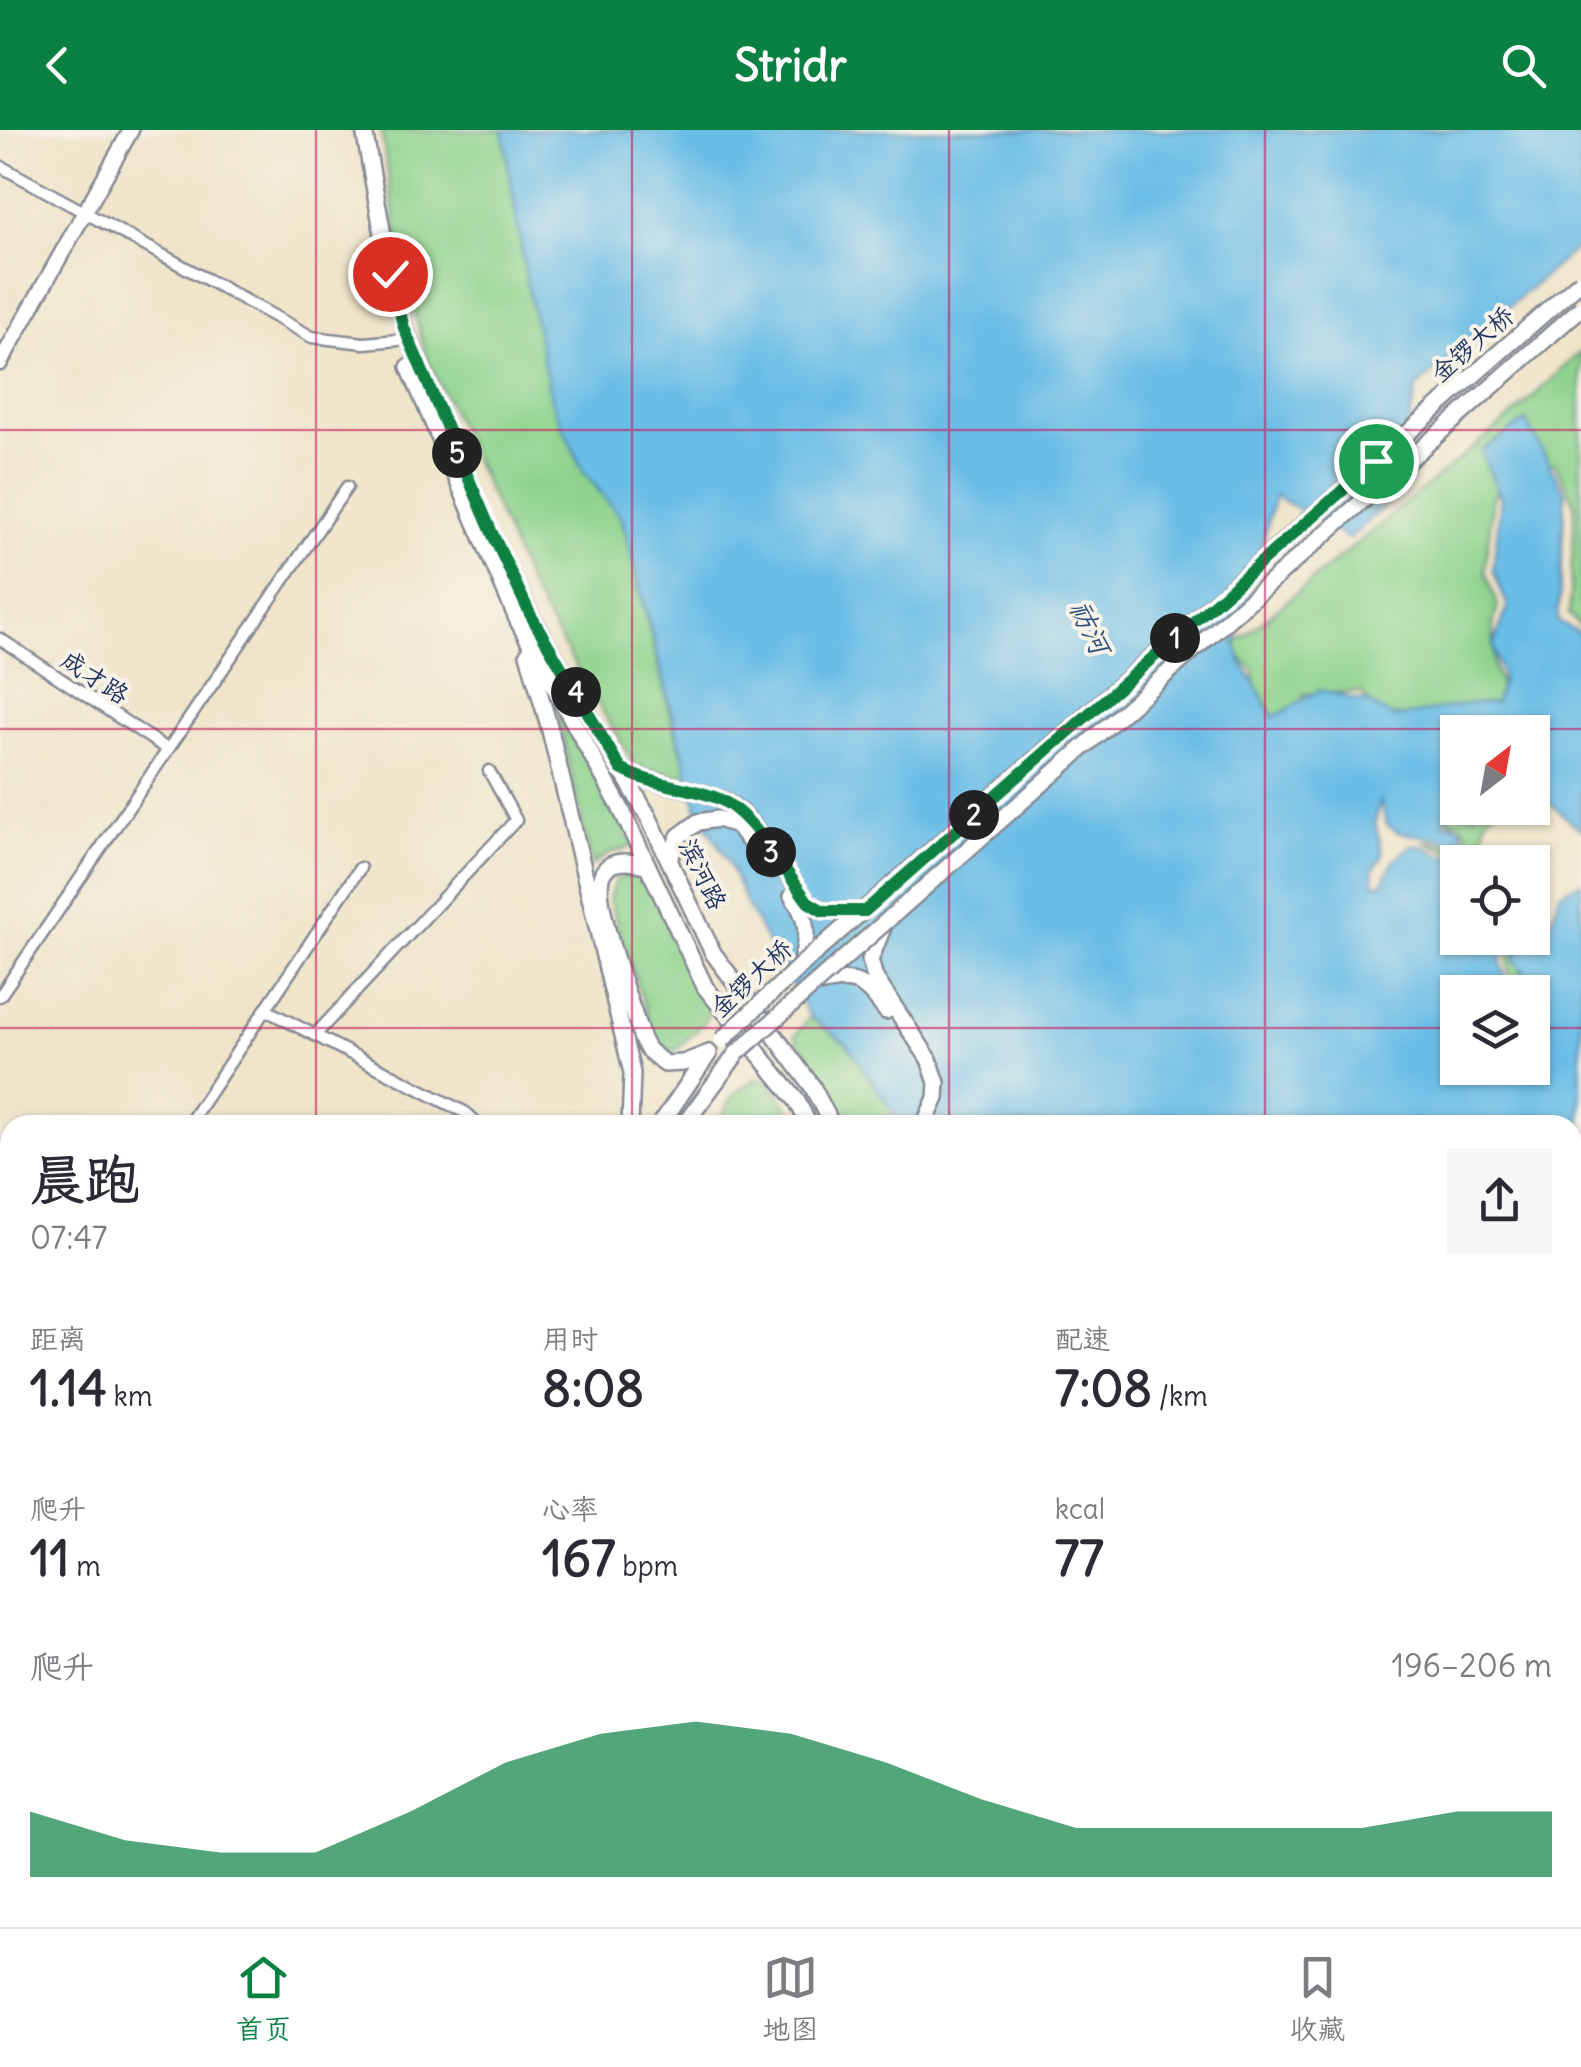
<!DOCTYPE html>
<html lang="zh">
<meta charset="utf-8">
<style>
body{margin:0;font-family:Delius,"LXGW WenKai TC",sans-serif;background:#f7f7f7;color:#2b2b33;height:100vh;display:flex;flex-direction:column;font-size:38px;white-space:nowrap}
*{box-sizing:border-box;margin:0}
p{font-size:32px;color:#7c7c81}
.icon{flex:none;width:55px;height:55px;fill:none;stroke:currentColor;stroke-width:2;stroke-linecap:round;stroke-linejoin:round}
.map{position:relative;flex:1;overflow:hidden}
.drawer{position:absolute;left:0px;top:985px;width:1582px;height:812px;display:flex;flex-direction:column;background:#fff;border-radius:30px 30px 0 0;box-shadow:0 2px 8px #0004}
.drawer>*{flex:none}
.needle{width:65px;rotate:31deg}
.fabs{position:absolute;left:1440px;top:585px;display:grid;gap:20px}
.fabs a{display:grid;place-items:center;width:110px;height:110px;border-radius:0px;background:#fff;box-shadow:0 2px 8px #0004;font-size:50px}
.pin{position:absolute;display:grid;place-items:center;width:85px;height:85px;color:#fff;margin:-42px;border:5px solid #fff;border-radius:50%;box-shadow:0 2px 10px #0007}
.km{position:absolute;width:50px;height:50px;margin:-25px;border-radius:50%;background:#222;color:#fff;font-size:28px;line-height:50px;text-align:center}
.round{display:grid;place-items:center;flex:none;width:105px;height:105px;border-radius:0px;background:#f7f7f7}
.summary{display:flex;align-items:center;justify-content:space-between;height:170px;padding:0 30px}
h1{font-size:55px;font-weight:700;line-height:75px}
.figures{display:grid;grid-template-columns:repeat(3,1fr);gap:15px;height:170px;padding:10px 30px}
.figures div{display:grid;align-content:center}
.figures b{font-size:50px;font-weight:700}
.figures small{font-size:28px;font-weight:400}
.figures p{font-size:28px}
.chart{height:280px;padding:20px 30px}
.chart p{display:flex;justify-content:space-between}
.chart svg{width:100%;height:180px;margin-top:10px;fill:#0b8043;opacity:.7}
header{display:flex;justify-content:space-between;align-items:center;height:130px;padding:0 30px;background:#0b8043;color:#fff;font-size:45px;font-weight:700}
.tab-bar{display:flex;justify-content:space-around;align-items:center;height:140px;border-top:2px solid #e1e1e2;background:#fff;font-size:28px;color:#7c7c81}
.tab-bar a{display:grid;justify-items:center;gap:5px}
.tab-bar .active{color:#0b8043}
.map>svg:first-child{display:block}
.green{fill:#8ed38d;stroke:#548176;stroke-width:2.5}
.water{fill:#6abde6;stroke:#4276a2;stroke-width:2.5}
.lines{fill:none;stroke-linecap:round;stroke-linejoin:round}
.street-casing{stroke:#868a94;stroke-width:15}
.secondary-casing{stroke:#868a94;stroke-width:19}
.primary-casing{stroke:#868a94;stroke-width:20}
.street{stroke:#fff;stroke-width:10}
.secondary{stroke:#fff;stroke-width:14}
.primary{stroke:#fff;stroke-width:15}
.primary-bridge-casing{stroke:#868a94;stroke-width:20;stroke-linecap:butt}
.primary-bridge{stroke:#fff;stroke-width:15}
.route-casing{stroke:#fff;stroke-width:20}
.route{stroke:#0b8043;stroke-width:12}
.grid{fill:none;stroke:#c2185b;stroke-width:2.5;stroke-opacity:0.55}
.labels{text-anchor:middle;stroke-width:8;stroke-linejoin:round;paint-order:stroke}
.street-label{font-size:25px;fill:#1b2f5e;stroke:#f7f3e8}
.water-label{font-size:28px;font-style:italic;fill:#2f5280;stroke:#f7f3e8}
</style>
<header><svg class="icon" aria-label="back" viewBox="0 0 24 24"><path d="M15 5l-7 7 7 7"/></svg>Stridr<svg class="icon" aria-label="search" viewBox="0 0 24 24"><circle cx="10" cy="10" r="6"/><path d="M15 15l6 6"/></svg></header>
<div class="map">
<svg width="1581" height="1797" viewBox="0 0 1581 1797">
<rect width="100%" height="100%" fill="#f7f3e8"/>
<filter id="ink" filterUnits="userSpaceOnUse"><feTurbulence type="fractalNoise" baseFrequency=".01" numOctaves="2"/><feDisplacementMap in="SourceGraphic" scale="20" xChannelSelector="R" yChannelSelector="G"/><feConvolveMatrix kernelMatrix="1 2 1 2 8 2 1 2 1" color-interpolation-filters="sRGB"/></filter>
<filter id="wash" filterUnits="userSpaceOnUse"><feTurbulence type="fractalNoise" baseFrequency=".0048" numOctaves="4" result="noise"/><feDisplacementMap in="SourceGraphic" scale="40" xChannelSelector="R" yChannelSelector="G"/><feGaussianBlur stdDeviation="2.25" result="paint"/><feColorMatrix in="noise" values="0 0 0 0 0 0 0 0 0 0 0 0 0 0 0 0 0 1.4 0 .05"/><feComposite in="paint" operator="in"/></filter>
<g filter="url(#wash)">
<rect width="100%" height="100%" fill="#f0e4c9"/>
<path class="green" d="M 381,0 L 503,0 L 527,154 L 583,341 L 622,388 L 675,602 L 690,647 L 635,636 L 532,463 L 490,364 L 425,223 L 402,134 Z
M 1581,221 L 1581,499 L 1569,484 L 1575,374 L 1555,333 L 1528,337 L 1493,366 L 1485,441 L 1498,475 L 1493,496 L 1494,539 L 1504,564 L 1499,579 L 1443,591 L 1378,585 L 1361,562 L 1304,564 L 1300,579 L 1293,591 L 1266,584 L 1256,567 L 1254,541 L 1231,517 L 1518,281 Z
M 557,579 L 634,716 L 611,723 L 592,735 Z
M 1449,673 L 1457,675 L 1463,683 L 1474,685 L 1477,678 L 1497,678 C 1479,690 1487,701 1483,718 L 1473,724 L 1475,732 L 1466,732 L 1465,728 L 1424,711 L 1452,715 L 1463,712 L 1467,703 L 1461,693 L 1449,690 Z
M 632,742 L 648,750 L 711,879 L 703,894 L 674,922 L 657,914 L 609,770 L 615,750 Z
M 1497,808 L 1530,808 L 1514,820 C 1519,847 1538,865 1546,892 L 1538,908 L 1533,910 L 1532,862 L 1525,862 L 1509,842 L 1508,823 Z
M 810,887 L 847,914 L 902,995 L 843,995 L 795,906 Z
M 756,949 L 769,950 L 800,995 L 717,995 L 735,963 Z
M 1326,1788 L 1451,1788 L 1458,1797 L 1328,1797 Z"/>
<path class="water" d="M 503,0 L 1572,0 L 1581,13 L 1581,114 L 1417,257 L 1391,370 L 1349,409 L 1275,366 L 1236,513 L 1241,530 L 1274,587 L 1319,560 L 1367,572 L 1394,588 L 1468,574 L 1495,573 L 1502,550 L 1493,516 L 1508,477 L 1493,440 L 1501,368 L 1481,321 L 1526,291 L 1565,362 L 1558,491 L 1581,505 L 1581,700 L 1533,659 L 1532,602 L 1458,602 L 1457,671 L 1452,668 L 1443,693 L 1454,694 L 1462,699 L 1462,706 L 1457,712 L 1398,702 L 1387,695 L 1380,671 L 1375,693 L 1383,725 L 1373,740 L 1374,753 L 1382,754 L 1394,730 L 1412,715 C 1430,716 1443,728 1462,730 L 1463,732 L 1458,732 L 1458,808 L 1492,808 L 1494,817 L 1509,808 C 1496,830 1500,847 1520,862 L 1458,862 L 1458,938 L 1532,938 L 1533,912 L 1541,910 L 1550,891 L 1537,857 L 1514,830 L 1518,821 L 1552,791 L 1560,763 L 1581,752 L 1581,1797 L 1458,1797 L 1451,1788 L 1572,1788 L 1572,995 L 902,995 L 847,914 L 810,887 L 747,776 L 727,729 L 697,679 L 622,389 L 583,341 L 552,273 L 527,154 Z
M 0,1450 L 10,1455 L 10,1569 L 0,1563 Z
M 299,1788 L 467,1788 L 478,1797 L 311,1797 Z"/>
</g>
<g filter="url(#ink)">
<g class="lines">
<defs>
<path id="street" d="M 0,36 L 312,207 L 364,213 L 399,210
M 0,509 L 167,619
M 0,866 L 347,357
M 266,880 L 466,983 L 479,995
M 315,905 L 516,690 L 489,641
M 188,995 L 360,738
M 631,1788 L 640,1797
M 769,1788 L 784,1797
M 873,1788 L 889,1797"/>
<path id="secondary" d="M 0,233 L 131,0
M 0,1052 L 10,1059
M 0,1424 L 10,1428"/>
<path id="primary" d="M 364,0 L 390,144 L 404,197 L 491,403 L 530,484 L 648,686 L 713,823 L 812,956 L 832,995
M 409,237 L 518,491 L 620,677 L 705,857 L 797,971 L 809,995
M 528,524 L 549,596 L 632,943 L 630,995
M 621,639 C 655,658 698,655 731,675 C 754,688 790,748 807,772 L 823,781 L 865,781
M 669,730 L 679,706 L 698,692 L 718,689 L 737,695 L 771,740
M 648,736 C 633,731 606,727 601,748 C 594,779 632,875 642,909 L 648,920 L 665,934 L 683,933 L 709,923
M 792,766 C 810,790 808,808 800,836
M 884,795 L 870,830 L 875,848 L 929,929 L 937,953 L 936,968 L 924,995
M 814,855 C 855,846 861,848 886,881
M 660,995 L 709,923
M 684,995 L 737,923
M 0,1076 L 10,1082
M 509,1788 L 514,1795
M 1300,1788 L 1303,1797
M 1316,1788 L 1319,1797
M 271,1797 L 275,1788
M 296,1797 L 300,1788"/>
</defs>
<use href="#street" class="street-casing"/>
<use href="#secondary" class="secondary-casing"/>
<use href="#primary" class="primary-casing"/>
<use href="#street" class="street"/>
<use href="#secondary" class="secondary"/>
<use href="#primary" class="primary"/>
<defs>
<path id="primary-bridge" d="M 722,910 L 800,836 L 1581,151
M 737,923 L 1581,178"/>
</defs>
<use href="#primary-bridge" class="primary-bridge-casing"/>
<use href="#primary-bridge" class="primary-bridge"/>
</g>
</g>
<g class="lines" filter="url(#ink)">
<defs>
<path id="route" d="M 390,144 L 404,198 L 492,403 L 530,484 L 621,639 C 652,656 685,655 717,668 C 753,683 784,740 808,772 L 823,781 L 865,781 L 1376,331"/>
</defs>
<use href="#route" class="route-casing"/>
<use href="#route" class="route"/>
</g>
<path class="grid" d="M 316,0 L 316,995M 632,0 L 632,995M 949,0 L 949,995M 1265,0 L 1265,995M 0,300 L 1581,300M 0,599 L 1581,599M 0,898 L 1458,898M 1532,898 L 1581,898M 0,1198 L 10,1198M 1572,1198 L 1581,1198M 0,1498 L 10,1498M 1572,1498 L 1581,1498M 316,1788 L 316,1797M 632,1788 L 632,1797M 949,1788 L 949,1797M 1265,1788 L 1265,1797"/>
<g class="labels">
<g class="street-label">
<text transform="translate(1472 214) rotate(-41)" y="9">金锣大桥</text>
<text transform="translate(95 547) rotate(33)" y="9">成才路</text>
<text transform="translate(703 744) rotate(64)" y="9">滨河路</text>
<text transform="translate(751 848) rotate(-43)" y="9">金锣大桥</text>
</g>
<g class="water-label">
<text transform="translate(1090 497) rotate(64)" y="10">祊河</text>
</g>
</g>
</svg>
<div class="fabs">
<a><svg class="needle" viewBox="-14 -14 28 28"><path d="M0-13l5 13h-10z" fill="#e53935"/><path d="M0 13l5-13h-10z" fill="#7c7c81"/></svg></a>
<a><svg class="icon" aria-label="locate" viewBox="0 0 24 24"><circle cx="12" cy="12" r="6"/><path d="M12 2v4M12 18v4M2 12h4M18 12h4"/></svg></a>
<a><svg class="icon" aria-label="layers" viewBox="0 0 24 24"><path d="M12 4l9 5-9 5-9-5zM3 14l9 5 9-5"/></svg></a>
</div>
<div class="pin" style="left:1376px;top:331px;background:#1e9e55"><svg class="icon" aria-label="arrive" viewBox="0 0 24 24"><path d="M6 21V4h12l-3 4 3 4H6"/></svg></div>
<div class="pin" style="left:390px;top:144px;background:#d93025"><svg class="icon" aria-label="check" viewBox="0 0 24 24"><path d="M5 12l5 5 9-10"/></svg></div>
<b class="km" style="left:1175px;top:508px">1</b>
<b class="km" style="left:974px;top:685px">2</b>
<b class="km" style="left:771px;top:722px">3</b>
<b class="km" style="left:576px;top:562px">4</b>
<b class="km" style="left:457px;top:323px">5</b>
<section class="drawer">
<div class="summary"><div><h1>晨跑</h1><p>07:47</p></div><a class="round"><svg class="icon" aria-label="share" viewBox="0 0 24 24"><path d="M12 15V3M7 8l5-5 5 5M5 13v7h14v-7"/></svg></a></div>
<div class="figures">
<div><p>距离</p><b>1.14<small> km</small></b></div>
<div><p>用时</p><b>8:08</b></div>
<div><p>配速</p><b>7:08<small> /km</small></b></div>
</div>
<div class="figures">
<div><p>爬升</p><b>11<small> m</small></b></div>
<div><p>心率</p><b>167<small> bpm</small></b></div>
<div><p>kcal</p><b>77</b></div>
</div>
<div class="chart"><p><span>爬升</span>196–206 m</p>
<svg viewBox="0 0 160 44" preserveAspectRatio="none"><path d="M0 44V28L10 35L20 38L30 38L40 28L50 16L60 9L70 6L80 9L90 16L100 25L110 32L120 32L130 32L140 32L150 28L160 28V44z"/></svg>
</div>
</section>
</div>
<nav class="tab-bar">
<a class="active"><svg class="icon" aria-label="home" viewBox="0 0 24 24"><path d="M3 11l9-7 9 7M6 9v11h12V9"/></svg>首页</a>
<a><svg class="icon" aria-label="map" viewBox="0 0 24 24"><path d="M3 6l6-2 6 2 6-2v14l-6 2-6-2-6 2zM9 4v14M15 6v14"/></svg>地图</a>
<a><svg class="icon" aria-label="saved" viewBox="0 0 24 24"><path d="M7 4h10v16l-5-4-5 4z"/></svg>收藏</a>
</nav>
